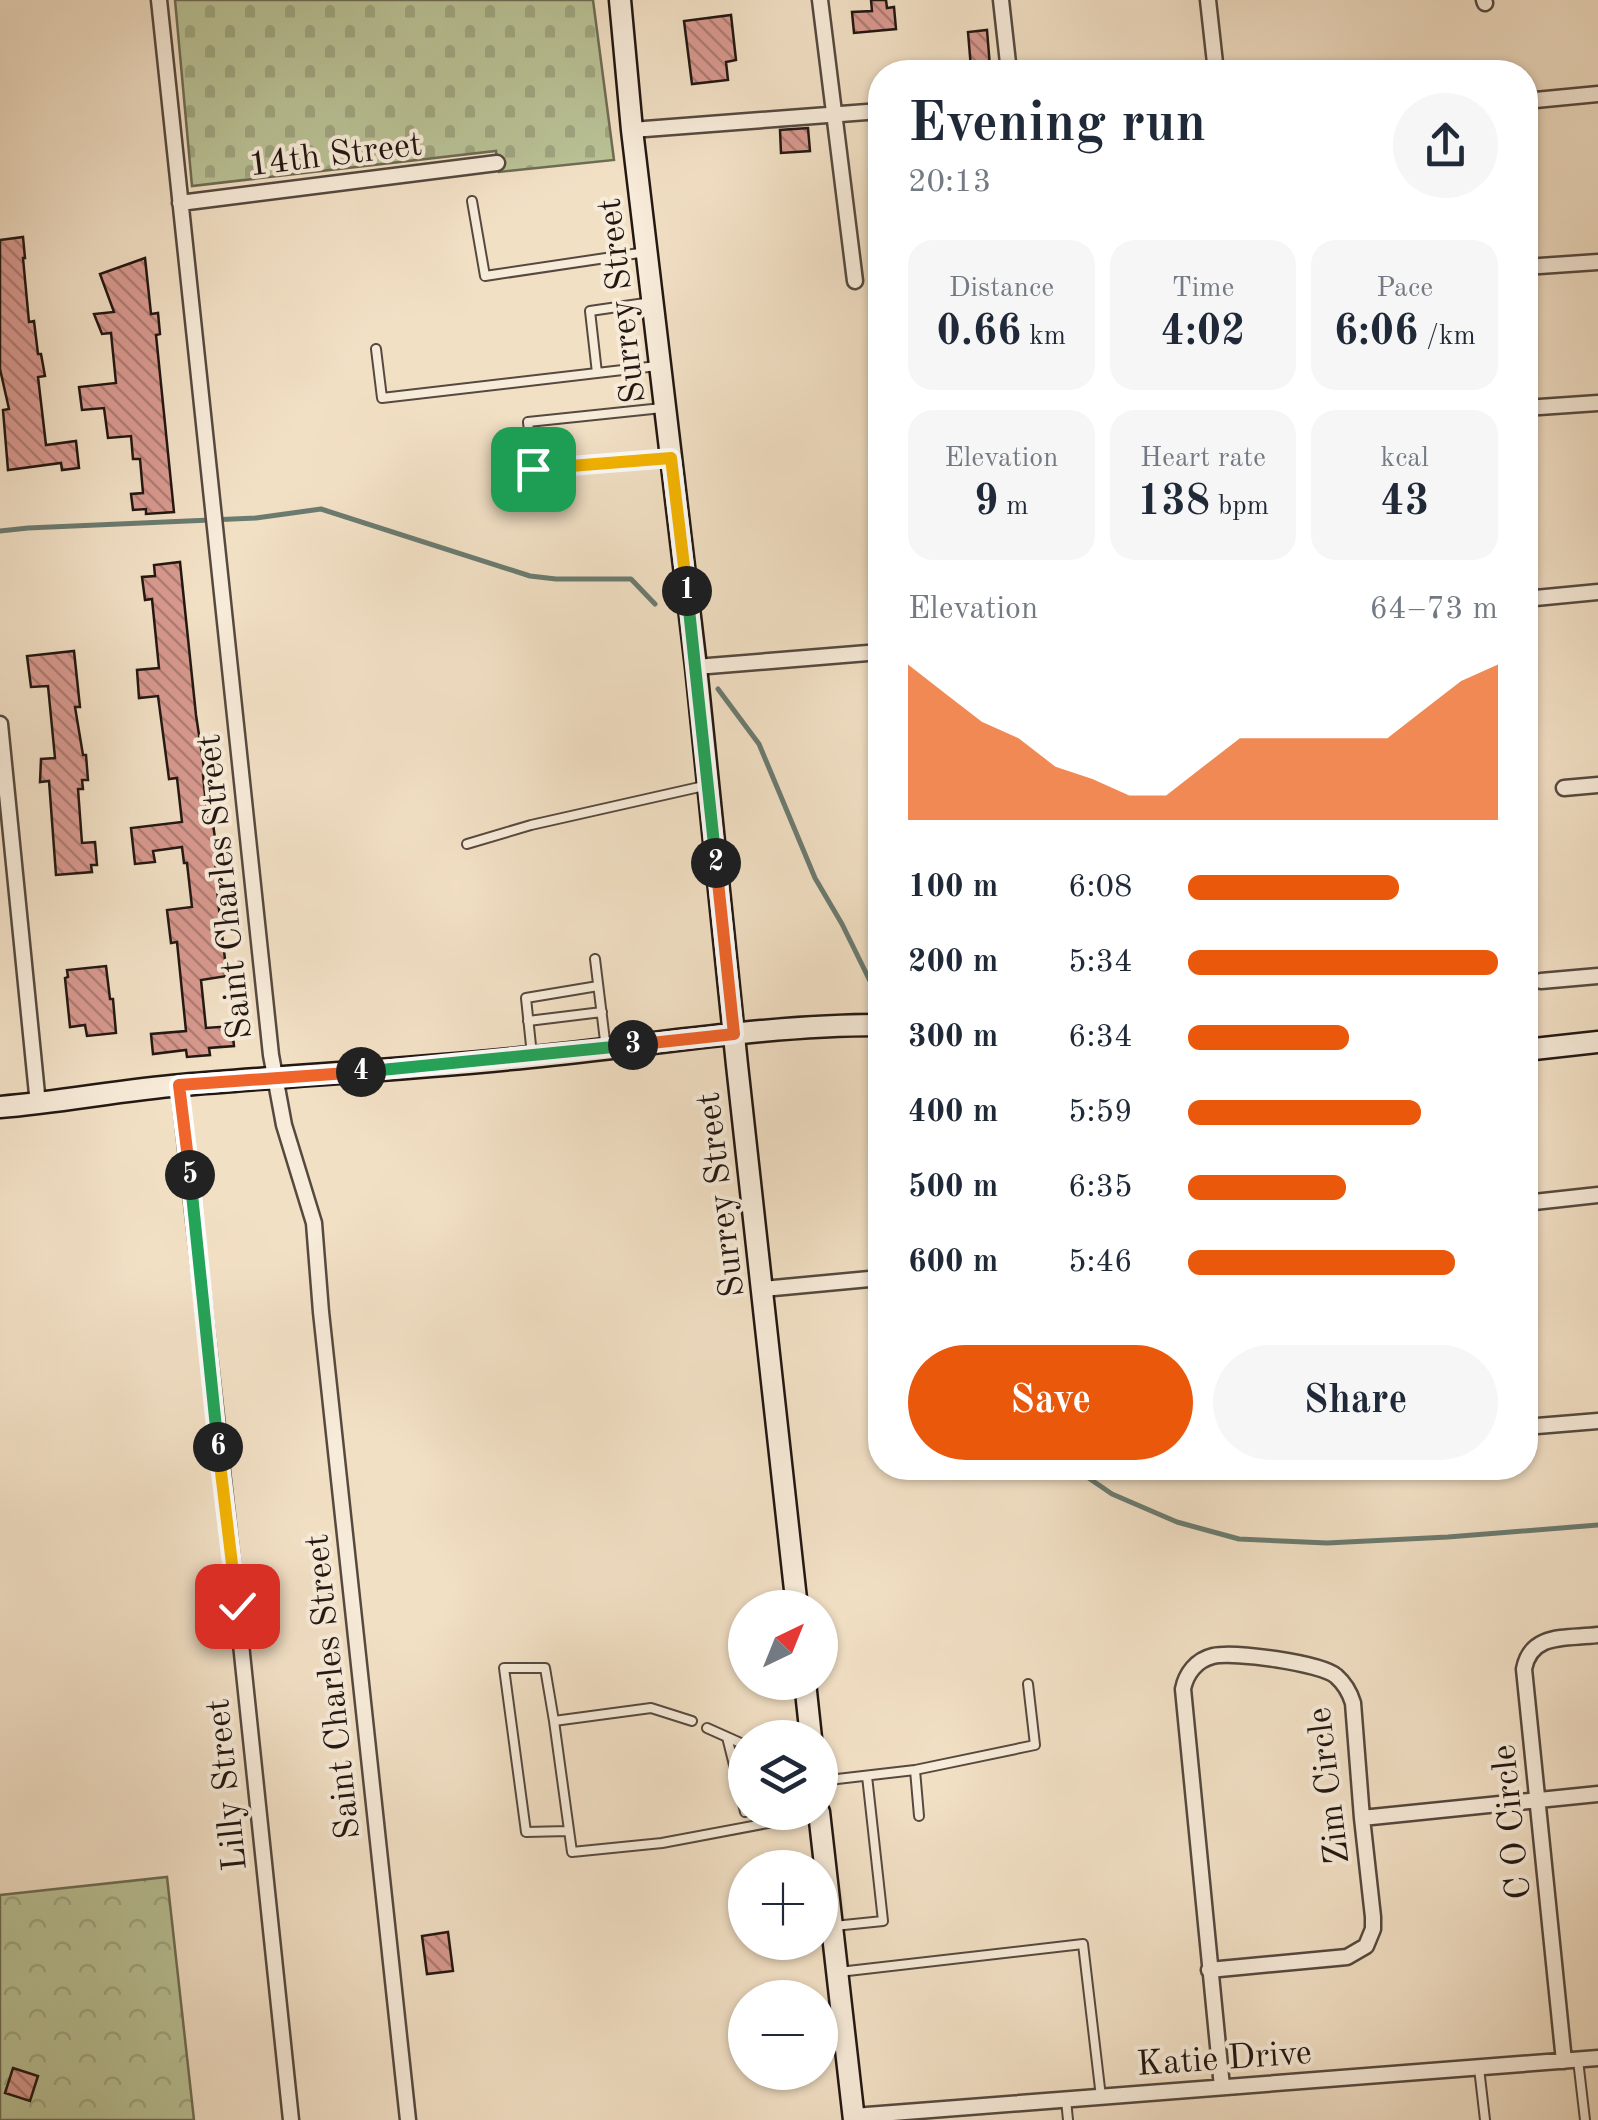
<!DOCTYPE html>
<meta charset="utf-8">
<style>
body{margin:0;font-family:"Old Standard TT",serif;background:#f6f6f7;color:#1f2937;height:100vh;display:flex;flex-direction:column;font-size:38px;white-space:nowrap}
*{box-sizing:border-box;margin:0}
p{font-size:32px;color:#747a83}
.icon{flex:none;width:55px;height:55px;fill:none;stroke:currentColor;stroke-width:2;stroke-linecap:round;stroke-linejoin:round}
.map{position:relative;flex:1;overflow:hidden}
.side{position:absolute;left:868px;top:60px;width:670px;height:1420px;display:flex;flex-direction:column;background:#fff;border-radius:40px;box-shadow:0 2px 8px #0004}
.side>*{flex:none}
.needle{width:65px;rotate:43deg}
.buttons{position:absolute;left:728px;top:1590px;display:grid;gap:20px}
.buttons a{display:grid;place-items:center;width:110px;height:110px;border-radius:50%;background:#fff;box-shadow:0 2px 8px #0004;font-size:50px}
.pin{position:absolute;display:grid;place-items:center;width:85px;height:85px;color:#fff;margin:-42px;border-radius:20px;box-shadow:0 5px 15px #0006}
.km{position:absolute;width:50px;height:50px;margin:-25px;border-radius:50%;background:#222;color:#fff;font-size:28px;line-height:50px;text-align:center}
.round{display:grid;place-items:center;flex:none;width:105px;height:105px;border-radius:52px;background:#f6f6f7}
.summary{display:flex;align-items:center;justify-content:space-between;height:170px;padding:0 40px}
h1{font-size:55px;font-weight:600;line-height:75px}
.figures{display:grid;grid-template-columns:repeat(3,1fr);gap:15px;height:170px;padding:10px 40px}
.figures div{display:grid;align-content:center;border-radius:25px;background:#f6f6f7;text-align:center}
.figures b{font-size:42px;font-weight:600}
.figures small{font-size:28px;font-weight:400}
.figures p{font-size:28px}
.chart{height:280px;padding:20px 40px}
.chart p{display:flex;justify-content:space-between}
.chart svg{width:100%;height:180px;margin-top:10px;fill:#ea580c;opacity:.7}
.cta{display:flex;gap:20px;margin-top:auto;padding:20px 40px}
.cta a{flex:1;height:115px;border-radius:60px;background:#ea580c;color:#fff;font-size:40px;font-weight:600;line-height:115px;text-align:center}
.cta a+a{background:#f6f6f7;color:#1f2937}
ul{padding:0 40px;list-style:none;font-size:32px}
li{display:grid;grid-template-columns:160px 120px 1fr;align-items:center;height:75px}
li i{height:25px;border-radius:12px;background:#ea580c}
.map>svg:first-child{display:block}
.cemetery{fill:url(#cemetery-stones);stroke:#6e6c54;stroke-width:2.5}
.park{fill:url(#park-crowns);stroke:#6e6c54;stroke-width:2.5}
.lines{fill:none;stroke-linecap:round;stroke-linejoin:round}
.stream{stroke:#6b7b70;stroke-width:5}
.building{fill:url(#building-back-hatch);stroke:#221712;stroke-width:2.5}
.lane-casing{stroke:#56493f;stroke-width:12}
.street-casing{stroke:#56493f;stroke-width:19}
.secondary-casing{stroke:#221712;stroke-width:25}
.lane{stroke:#f7ebd9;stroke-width:8}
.street{stroke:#f7ebd9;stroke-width:14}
.secondary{stroke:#f7ebd9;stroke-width:20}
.split-1-casing{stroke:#fff;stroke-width:20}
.split-2-casing{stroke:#fff;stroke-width:20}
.split-3-casing{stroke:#fff;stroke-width:20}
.split-4-casing{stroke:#fff;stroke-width:20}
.split-5-casing{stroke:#fff;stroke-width:20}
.split-6-casing{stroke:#fff;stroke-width:20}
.split-7-casing{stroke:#fff;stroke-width:20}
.split-1{stroke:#f5b400;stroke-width:12}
.split-2{stroke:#22a559;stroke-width:12}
.split-3{stroke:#f0652b;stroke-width:12}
.split-4{stroke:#22a559;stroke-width:12}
.split-5{stroke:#f0652b;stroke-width:12}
.split-6{stroke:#22a559;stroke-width:12}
.split-7{stroke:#f5b400;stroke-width:12}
.labels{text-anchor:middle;stroke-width:8;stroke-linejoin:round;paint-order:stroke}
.street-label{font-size:35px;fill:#221712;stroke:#f7ebd9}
</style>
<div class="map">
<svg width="1598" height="2120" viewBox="0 0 1598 2120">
<defs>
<pattern id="cemetery-stones" width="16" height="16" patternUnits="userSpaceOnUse" patternTransform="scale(2.5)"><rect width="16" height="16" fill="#b9c296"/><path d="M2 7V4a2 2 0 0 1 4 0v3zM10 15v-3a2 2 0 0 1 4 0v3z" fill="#9fa680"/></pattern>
<pattern id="park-crowns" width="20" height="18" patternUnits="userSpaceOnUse" patternTransform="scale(2.5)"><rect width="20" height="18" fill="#b9c296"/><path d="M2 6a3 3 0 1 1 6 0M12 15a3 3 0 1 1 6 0" fill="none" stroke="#9fa680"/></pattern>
<pattern id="building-back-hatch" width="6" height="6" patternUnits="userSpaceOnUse" patternTransform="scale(2.5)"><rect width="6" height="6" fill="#d8998f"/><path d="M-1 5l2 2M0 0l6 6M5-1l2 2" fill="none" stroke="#af7c73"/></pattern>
</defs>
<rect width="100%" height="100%" fill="#f2e0c5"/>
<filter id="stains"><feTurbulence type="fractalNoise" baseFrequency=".002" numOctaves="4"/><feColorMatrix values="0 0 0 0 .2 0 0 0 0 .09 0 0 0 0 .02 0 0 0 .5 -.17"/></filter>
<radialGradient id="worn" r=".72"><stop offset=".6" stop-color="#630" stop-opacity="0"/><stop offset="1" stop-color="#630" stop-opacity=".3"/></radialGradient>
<path class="cemetery" d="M 175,0 L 593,0 L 614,160 L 499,172 L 496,151 L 192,186 Z"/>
<path class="park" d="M 167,1877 L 194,2120 L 0,2120 L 0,1895 Z"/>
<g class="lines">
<path class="stream" d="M 0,531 L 28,528 L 256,518 L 321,509 L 530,576 L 556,579 L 631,579 L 655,604
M 718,689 L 759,744 L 815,878 L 842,924 L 873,987
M 1074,1468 L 1112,1494 L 1177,1522 L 1239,1539 L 1327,1543 L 1448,1537 L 1598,1525"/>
</g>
<path class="building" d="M 871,0 L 886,0 L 887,8 L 894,7 L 896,29 L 854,33 L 852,12 L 872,11 Z
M 731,15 L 736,60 L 726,62 L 728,80 L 692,84 L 684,21 Z
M 987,30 L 990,67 L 971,68 L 968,32 Z
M 808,128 L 810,151 L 781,153 L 780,130 Z
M 23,237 L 25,258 L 23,258 L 29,322 L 34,321 L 38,354 L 41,354 L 45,376 L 38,377 L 46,445 L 76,441 L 79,468 L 62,470 L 61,463 L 8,470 L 3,410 L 9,409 L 0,369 L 0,240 Z
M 145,258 L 151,314 L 158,313 L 160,334 L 156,335 L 174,512 L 146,514 L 146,509 L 133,510 L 131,494 L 143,493 L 140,459 L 133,459 L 131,436 L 108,438 L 104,408 L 82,410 L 79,387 L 116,383 L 111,333 L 102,334 L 94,314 L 114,312 L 100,274 Z
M 180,562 L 196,715 L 205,775 L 203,775 L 208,824 L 213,824 L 218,859 L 215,859 L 218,901 L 227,976 L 201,980 L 206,1028 L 232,1026 L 234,1046 L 209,1048 L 210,1055 L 187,1057 L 186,1050 L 153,1054 L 151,1034 L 186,1031 L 177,942 L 171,943 L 167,910 L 192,907 L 187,863 L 184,863 L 182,847 L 153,851 L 155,862 L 135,864 L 131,828 L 182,822 L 177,778 L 169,779 L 158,696 L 139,698 L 137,670 L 159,668 L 152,599 L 145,600 L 142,577 L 155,576 L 154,565 Z
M 74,651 L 80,707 L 75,707 L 83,755 L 86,755 L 88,780 L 82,780 L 83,789 L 78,789 L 82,843 L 95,842 L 97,865 L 91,865 L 92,872 L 56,875 L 49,781 L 40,782 L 41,759 L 55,758 L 48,686 L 31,687 L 27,656 Z
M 106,966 L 110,999 L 113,999 L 116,1033 L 87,1036 L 85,1025 L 70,1027 L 65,978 L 68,977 L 67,970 Z
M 448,1932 L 453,1971 L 427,1974 L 422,1936 Z
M 13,2068 L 38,2076 L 30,2101 L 5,2093 Z"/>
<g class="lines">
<defs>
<path id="lane" d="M 472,201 L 485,276 L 646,252
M 376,349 L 382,398 L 597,373 L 590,311 L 652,302
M 597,373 L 657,366
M 662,408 L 528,422 L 533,469 L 667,458
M 467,844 L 531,825 L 704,786
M 595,959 L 606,1049
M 528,1021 L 602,1012
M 532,1055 L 526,998 L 598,986
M 554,1721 L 545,1668 L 504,1668 L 526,1832 L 568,1831
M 692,1721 L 651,1708 L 554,1721 L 572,1852 L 662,1843 L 816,1814
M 707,1728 L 745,1745
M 727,1737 L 736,1773
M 915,1770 L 919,1816
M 745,1771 L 736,1773 L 745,1812
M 820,1781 L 915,1770 L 1035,1745 L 1028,1684
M 834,1926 L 883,1921 L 867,1776
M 839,1972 L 1083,1944 L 1101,2097
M 1578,2060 L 1585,2120
M 1479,2068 L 1485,2120
M 1066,2100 L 1068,2120"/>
<path id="street" d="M 159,0 L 271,1055 L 284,1125 L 314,1223 L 321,1312 L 408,2120
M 820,0 L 855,281
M 1001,0 L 1009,72
M 1208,0 L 1216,72
M 1484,0 L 1485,3
M 1525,101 L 1598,94
M 632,130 L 880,111
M 180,203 L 497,163
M 1525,267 L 1598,262
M 1525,408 L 1598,403
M 1525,599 L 1598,592
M 696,667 L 880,652
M 0,724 L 38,1104
M 1564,788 L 1598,785
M 1541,981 L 1598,976
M 179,1085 L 237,1606 L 291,2120
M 1525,1203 L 1598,1195
M 763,1289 L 880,1278
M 1525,1427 L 1598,1421
M 1362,1818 L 1598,1794
M 1209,1970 L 1347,1957 L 1366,1946 L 1373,1929 L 1373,1917 L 1362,1818 L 1353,1703 C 1350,1693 1344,1683 1336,1676 C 1320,1663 1234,1651 1213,1656 C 1196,1660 1186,1674 1183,1689 L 1222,2087
M 1564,2061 L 1524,1669 C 1531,1632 1567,1639 1598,1635
M 854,2116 L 1598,2058"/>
<path id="secondary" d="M 620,0 L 632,130 L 696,667 L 737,1065 L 797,1608
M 1525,1050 L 1598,1042
M 0,1107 C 61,1102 121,1090 182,1085 C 298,1075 415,1069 531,1057 C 647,1046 763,1025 880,1025
M 805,1682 L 811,1738
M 819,1812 L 854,2120"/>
</defs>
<use href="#lane" class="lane-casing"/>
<use href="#street" class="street-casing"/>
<use href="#secondary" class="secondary-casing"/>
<use href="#lane" class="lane"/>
<use href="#street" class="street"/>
<use href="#secondary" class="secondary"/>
</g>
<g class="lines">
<defs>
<path id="split-1" d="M 533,469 L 671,458 L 687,591"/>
<path id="split-2" d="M 687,591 L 716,863"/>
<path id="split-3" d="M 633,1045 L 734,1034 L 716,863"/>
<path id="split-4" d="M 361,1072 L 633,1045"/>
<path id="split-5" d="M 190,1175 L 179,1085 L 361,1072"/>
<path id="split-6" d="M 190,1175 L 218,1447"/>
<path id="split-7" d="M 218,1447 L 237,1606"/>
</defs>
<use href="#split-1" class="split-1-casing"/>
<use href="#split-2" class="split-2-casing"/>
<use href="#split-3" class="split-3-casing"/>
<use href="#split-4" class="split-4-casing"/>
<use href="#split-5" class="split-5-casing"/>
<use href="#split-6" class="split-6-casing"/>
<use href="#split-7" class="split-7-casing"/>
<use href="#split-1" class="split-1"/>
<use href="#split-2" class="split-2"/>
<use href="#split-3" class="split-3"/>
<use href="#split-4" class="split-4"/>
<use href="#split-5" class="split-5"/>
<use href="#split-6" class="split-6"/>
<use href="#split-7" class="split-7"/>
</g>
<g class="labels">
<g class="street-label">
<text transform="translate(335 153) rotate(-7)" y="12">14th Street</text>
<text transform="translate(620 301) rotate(-97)" y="12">Surrey Street</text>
<text transform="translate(223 887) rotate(-96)" y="12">Saint Charles Street</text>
<text transform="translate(719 1195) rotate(-97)" y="12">Surrey Street</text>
<text transform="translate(331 1687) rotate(-96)" y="12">Saint Charles Street</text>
<text transform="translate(225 1785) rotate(-96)" y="12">Lilly Street</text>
<text transform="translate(1327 1786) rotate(-97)" y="12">Zim Circle</text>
<text transform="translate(1510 1822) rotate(-96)" y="12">C O Circle</text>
<text transform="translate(1224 2057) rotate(-4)" y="12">Katie Drive</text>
</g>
</g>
<rect width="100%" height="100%" filter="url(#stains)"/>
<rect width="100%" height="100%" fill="url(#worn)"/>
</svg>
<div class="buttons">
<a><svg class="needle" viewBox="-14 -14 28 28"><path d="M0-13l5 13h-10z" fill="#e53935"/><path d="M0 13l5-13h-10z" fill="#747a83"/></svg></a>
<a><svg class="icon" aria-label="layers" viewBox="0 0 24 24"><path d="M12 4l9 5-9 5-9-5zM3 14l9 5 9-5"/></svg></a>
<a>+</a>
<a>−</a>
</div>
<div class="pin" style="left:533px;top:469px;background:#1e9e55"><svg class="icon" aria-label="arrive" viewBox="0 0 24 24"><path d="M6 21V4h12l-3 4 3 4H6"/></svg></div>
<div class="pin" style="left:237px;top:1606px;background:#d93025"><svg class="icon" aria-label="check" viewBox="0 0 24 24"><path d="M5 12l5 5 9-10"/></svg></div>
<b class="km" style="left:687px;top:591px">1</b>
<b class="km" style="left:716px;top:863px">2</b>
<b class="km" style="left:633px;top:1045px">3</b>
<b class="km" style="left:361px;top:1072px">4</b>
<b class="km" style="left:190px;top:1175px">5</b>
<b class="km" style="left:218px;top:1447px">6</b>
<section class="side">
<div class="summary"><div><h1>Evening run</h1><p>20:13</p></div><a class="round"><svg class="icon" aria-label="share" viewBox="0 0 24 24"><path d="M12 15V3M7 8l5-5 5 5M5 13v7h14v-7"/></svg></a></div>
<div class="figures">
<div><p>Distance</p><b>0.66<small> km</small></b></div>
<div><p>Time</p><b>4:02</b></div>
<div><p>Pace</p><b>6:06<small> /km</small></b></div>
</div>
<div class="figures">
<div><p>Elevation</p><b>9<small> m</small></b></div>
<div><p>Heart rate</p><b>138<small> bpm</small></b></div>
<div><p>kcal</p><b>43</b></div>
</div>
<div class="chart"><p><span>Elevation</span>64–73 m</p>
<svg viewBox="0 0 160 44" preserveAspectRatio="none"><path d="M0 44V6L10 13L20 20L30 24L40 31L50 34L60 38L70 38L80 31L90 24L100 24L110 24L120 24L130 24L140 17L150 10L160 6V44z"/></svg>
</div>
<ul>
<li><b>100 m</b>6:08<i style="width:68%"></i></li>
<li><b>200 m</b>5:34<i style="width:100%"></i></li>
<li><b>300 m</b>6:34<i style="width:52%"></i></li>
<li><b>400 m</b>5:59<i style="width:75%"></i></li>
<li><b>500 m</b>6:35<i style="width:51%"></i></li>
<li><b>600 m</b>5:46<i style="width:86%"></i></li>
</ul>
<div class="cta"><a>Save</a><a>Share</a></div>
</section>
</div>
